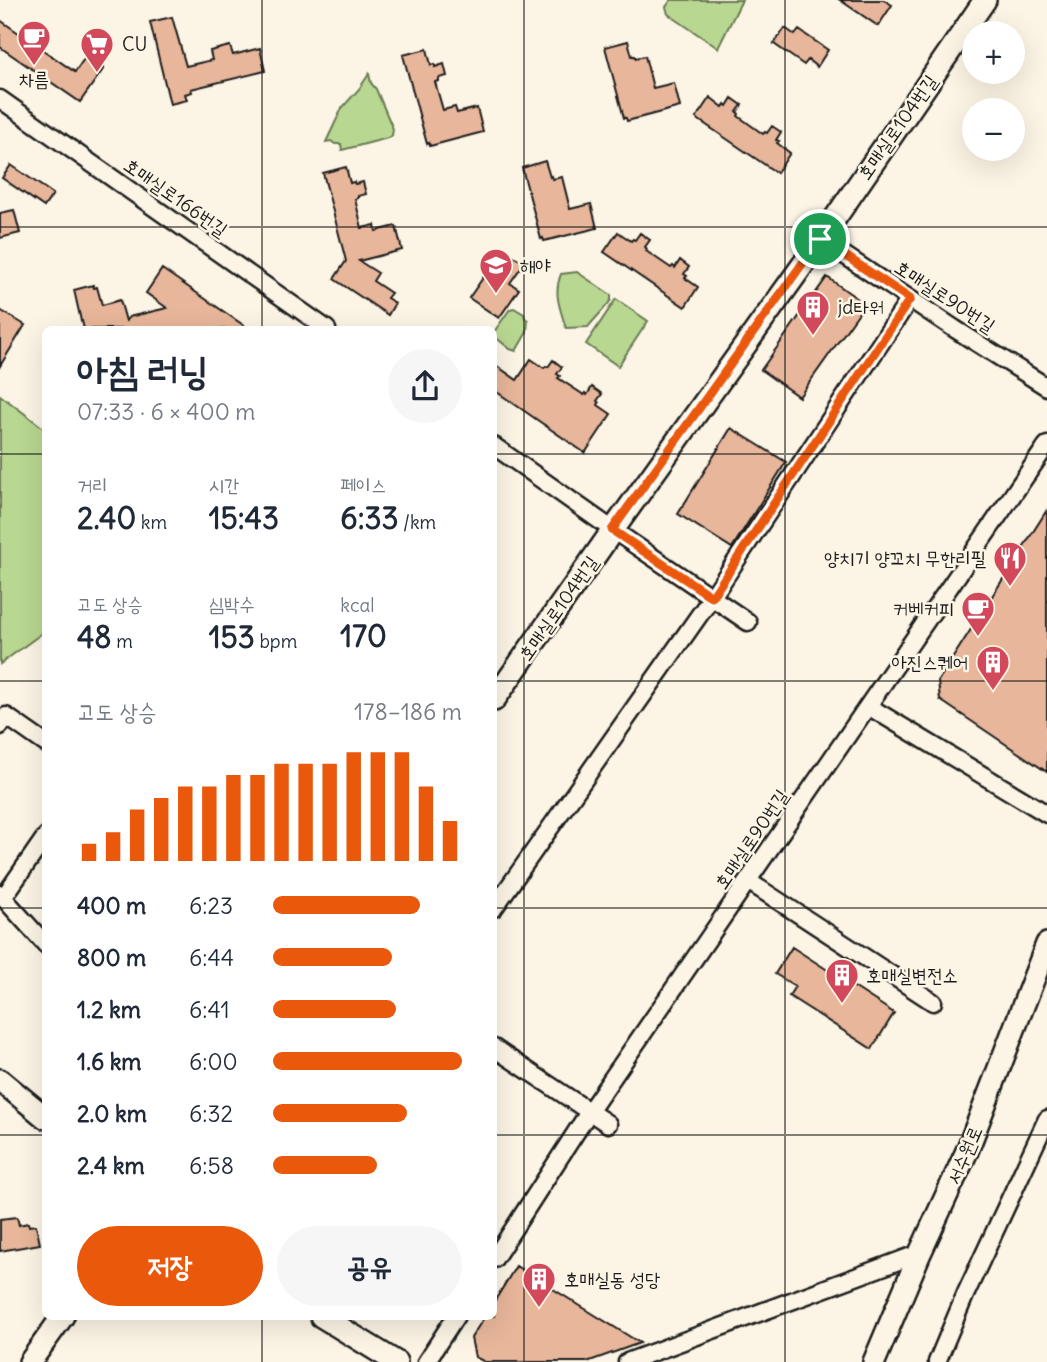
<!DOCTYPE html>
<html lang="ko">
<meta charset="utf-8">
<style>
body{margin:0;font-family:Delius,"Poor Story",sans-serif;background:#f6f6f7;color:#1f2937;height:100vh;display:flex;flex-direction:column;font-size:26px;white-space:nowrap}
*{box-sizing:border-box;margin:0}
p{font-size:23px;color:#747a83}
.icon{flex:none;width:38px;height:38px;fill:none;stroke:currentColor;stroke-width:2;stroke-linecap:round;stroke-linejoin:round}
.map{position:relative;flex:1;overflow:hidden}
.panel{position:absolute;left:42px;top:326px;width:455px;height:994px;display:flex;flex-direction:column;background:#fff;border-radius:10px;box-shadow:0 7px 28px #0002}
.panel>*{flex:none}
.tools{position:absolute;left:962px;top:21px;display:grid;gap:14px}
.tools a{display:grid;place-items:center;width:63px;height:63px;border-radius:50%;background:#fff;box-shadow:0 7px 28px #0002;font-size:35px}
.pin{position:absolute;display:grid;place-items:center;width:60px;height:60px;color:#fff;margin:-30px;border:4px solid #fff;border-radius:50%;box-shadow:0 2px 7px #0007}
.round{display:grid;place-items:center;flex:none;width:74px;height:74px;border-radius:37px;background:#f6f6f7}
.overview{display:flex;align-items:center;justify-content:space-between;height:119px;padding:0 35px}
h1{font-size:38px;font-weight:700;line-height:52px}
.stats{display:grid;grid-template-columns:repeat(3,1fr);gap:10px;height:119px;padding:7px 35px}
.stats div{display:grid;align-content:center}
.stats b{font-size:30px;font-weight:700}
.stats small{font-size:19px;font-weight:400}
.stats p{font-size:19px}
.chart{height:196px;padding:14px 35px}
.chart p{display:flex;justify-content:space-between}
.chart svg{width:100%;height:126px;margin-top:7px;stroke:#ea580c;stroke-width:6}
.button{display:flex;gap:14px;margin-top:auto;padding:14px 35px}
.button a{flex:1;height:80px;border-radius:42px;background:#ea580c;color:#fff;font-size:28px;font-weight:700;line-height:80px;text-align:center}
.button a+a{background:#f6f6f7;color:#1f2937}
ul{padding:0 35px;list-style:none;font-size:23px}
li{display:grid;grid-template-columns:112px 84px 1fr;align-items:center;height:52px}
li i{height:18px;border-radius:9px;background:#ea580c}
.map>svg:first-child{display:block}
.green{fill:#b8d790;stroke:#6a7a56;stroke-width:2}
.building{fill:#e8b69a;stroke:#1c1c1c;stroke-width:2}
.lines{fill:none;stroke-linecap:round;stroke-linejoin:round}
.minor-casing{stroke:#1c1c1c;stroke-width:21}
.tertiary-casing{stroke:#1c1c1c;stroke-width:26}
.minor{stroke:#fcf5e5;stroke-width:16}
.tertiary{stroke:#fcf5e5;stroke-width:21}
.route-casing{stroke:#fff;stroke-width:14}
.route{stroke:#ea580c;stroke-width:9}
.grid{fill:none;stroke:#1c1c1c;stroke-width:2;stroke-opacity:0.55}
.labels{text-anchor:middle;stroke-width:5;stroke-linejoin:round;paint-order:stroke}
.poi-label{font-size:19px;fill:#1c1c1c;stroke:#fcf5e5;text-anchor:start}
.street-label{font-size:19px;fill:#1c1c1c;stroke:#fcf5e5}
</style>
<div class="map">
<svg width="1047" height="1362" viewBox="0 0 1047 1362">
<rect width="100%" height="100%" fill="#fcf5e5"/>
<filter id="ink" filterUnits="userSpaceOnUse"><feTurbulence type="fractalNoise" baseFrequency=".0143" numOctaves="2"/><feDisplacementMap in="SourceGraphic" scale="14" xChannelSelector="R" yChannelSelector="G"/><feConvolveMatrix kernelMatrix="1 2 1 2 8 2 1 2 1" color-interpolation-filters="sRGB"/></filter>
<g filter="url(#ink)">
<path class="green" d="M 671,0 L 742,0 L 718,48 L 668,14 L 666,7 Z
M 369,74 L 371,83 L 376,89 L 393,129 L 392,136 L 388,138 L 342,150 L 341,144 L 335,144 L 331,141 L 326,142 L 342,108 L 359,89 Z
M 577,272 L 611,295 L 611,300 C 604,310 596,317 588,327 L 566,328 C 560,308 553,294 561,274 Z
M 616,299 L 648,321 L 618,366 L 586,344 Z
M 514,308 L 524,314 L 525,318 L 528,320 L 527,332 L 516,351 L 510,349 L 494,336 L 494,332 L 510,309 Z
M 0,395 L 46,430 L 45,631 L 0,664 Z"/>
<path class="building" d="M 840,0 L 884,0 L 892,5 L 878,26 Z
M 172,17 L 186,66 L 212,60 L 210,51 L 230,46 L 233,55 L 260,48 L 265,71 L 191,89 L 192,92 L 185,94 L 187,100 L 170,104 L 150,22 Z
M 0,20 L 75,72 L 86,56 L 104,68 L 80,102 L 0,47 Z
M 785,28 L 795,35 L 799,30 L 828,50 L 817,67 L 808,60 L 804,65 L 774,44 Z
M 628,41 L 632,56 L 635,56 L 636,58 L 645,56 L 653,88 L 674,83 L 680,107 L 627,121 L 626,118 L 624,118 L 605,47 Z
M 427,49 L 431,65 L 435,64 L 435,67 L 444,64 L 447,76 L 439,78 L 439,81 L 435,82 L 443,110 L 455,107 L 457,113 L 477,108 L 483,132 L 430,146 L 429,143 L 427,144 L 403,55 Z
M 710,97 L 723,107 L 725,104 L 727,106 L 732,98 L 742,105 L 737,112 L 739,114 L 738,116 L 763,134 L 765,132 L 767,133 L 772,126 L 781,132 L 776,140 L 779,141 L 777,143 L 790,153 L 777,173 L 696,118 Z
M 545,161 L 550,177 L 552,176 L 553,179 L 562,177 L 570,209 L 591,204 L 597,228 L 544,241 L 543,238 L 541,239 L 522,168 Z
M 11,165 L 53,194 L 44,207 L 2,178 Z
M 346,167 L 350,183 L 354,182 L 355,184 L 363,182 L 366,194 L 358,196 L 358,198 L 355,199 L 362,228 L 375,225 L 376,231 L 396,226 L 402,250 L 359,261 L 378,273 L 373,281 L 391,293 L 387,298 L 395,303 L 388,315 L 334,279 L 346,261 L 323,173 Z
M 14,210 L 20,233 L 0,238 L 0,213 Z
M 618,232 L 631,241 L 633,239 L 635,240 L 640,233 L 650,240 L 645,247 L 647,249 L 646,251 L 671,268 L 673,266 L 675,268 L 680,260 L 689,267 L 684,274 L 687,276 L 685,278 L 698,287 L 685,307 L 604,252 Z
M 503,249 L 524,263 L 510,283 L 519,289 L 499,318 L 469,298 Z
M 162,269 L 249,329 L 84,329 L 82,321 L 81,321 L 74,290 L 93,285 L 94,288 L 97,287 L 102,305 L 120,300 L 126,321 L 129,317 L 167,308 L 146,293 Z
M 827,277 L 865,304 L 799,397 L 761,370 Z
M 0,310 L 25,325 L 0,366 Z
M 531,359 L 544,368 L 546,366 L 548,367 L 553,360 L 562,367 L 557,374 L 560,376 L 558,378 L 584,395 L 585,393 L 587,395 L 592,387 L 602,394 L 597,401 L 599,403 L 598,405 L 611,414 L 585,453 L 494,390 L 494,364 L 517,380 Z
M 731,428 L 786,462 L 732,548 L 678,514 Z
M 1047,510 L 1047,772 L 940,700 L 938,681 Z
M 792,947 L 894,1013 L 872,1049 L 789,996 L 795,986 L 775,974 Z
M 17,1217 L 19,1225 L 28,1223 L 29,1226 L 36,1225 L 40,1244 L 0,1251 L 0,1219 Z
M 516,1266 L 640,1343 L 587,1362 L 485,1362 L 475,1357 L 471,1338 L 485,1316 L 494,1316 L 494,1302 Z"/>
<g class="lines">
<defs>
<path id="minor" d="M 0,99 L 327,329
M 820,239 L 955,329 L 1047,387
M 494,446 L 613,530 L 748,622
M 868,706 L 1047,814
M 0,726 L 6,716 L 46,744
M 748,881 L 933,1002
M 0,894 L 46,945
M 3,898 L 46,836
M 494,908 L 712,597 L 910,299
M 494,1048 L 608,1124
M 494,1259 L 589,1112 L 1047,445
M 426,1362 L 456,1316
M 627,1362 L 920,1253
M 937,1362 L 966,1293 L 1047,1119"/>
<path id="tertiary" d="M 494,700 L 613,530 L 807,259 L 985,0
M 0,1080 L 46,1118
M 321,1316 L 396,1362
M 30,1362 L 63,1316
M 874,1362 L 920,1253 L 967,1151 L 1047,944"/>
</defs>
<use href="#minor" class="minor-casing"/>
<use href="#tertiary" class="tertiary-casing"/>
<use href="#minor" class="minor"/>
<use href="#tertiary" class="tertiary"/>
</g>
</g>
<g class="lines" filter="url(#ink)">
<defs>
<path id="route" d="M 820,239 L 910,299 L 712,597 L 612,530 Z"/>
</defs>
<use href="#route" class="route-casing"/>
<use href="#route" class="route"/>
</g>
<path class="grid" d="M 262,0 L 262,329M 524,0 L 524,1362M 785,0 L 785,1362M 0,227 L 1047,227M 0,454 L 46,454M 494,454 L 1047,454M 0,681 L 46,681M 494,681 L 1047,681M 0,908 L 46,908M 494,908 L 1047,908M 0,1135 L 46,1135M 494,1135 L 1047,1135M 262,1316 L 262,1362"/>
<defs>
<symbol id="cafe-pin" viewBox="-11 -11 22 30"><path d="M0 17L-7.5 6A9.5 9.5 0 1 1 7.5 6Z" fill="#d1495b" stroke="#fcf5e5"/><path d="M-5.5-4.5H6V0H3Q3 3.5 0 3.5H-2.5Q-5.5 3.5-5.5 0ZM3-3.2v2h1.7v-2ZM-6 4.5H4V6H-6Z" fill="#fff"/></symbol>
<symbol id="supermarket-pin" viewBox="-11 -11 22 30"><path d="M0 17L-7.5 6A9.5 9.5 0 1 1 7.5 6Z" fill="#d1495b" stroke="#fcf5e5"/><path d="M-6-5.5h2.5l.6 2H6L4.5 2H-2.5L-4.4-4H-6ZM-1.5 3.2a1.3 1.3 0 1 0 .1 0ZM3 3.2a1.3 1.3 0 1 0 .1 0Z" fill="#fff"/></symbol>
<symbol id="school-pin" viewBox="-11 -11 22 30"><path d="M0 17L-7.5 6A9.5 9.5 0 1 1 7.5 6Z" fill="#d1495b" stroke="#fcf5e5"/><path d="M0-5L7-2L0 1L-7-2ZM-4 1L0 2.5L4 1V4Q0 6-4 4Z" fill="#fff"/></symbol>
<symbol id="building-pin" viewBox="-11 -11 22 30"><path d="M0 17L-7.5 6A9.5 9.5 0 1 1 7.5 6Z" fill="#d1495b" stroke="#fcf5e5"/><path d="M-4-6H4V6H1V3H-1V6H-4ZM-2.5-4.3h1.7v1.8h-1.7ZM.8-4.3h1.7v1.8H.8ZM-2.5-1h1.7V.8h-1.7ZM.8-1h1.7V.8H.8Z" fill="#fff"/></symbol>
<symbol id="restaurant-pin" viewBox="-11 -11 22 30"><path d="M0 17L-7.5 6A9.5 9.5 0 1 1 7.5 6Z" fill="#d1495b" stroke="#fcf5e5"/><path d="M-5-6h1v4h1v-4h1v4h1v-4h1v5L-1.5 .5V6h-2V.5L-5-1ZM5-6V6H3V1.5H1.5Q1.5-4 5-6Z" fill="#fff"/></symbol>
</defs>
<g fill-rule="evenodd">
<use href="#cafe-pin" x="15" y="18" width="38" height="52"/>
<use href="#supermarket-pin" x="78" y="25" width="38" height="52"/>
<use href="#school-pin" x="477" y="246" width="38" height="52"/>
<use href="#building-pin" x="794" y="288" width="38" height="52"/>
<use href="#restaurant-pin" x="991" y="539" width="38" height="52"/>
<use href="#cafe-pin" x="959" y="589" width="38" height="52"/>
<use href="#building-pin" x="974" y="643" width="38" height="52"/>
<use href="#building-pin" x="823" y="956" width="38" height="52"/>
<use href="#building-pin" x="520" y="1260" width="38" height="52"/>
</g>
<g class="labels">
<g class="poi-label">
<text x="122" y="51">CU</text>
<text x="34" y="86" text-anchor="middle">차름</text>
<text x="520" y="272">해야</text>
<text x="838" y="314">jd타워</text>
<text x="986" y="565" text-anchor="end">양치기 양꼬치 무한리필</text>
<text x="954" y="615" text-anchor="end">커베커피</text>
<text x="968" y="669" text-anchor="end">아진스퀘어</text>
<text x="866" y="982">호매실변전소</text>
<text x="564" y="1286">호매실동 성당</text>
</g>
<g class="street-label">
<text transform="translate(897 127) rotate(-55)" y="7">호매실로104번길</text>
<text transform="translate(176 197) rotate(35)" y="7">호매실로166번길</text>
<text transform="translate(945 296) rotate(33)" y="7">호매실로90번길</text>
<text transform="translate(558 608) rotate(-55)" y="7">호매실로104번길</text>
<text transform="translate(751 839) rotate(-56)" y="7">호매실로90번길</text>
<text transform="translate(964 1155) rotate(-67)" y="7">서수원로</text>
</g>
</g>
</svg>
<div class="tools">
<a>+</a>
<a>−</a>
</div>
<div class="pin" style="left:820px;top:239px;background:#1e9e55"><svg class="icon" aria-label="arrive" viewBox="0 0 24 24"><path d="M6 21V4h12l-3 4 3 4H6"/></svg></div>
<section class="panel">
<div class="overview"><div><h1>아침 러닝</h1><p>07:33 · 6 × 400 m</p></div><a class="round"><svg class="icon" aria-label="share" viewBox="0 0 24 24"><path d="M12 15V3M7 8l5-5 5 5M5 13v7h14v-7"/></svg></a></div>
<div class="stats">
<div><p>거리</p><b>2.40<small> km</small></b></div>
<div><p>시간</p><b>15:43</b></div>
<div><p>페이스</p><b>6:33<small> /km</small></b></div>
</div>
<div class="stats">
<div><p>고도 상승</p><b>48<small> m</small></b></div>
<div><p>심박수</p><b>153<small> bpm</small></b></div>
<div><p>kcal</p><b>170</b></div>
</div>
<div class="chart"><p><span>고도 상승</span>178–186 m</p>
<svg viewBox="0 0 160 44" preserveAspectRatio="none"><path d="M5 44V38M15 44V34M25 44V26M35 44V22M45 44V18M55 44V18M65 44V14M75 44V14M85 44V10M95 44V10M105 44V10M115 44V6M125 44V6M135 44V6M145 44V18M155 44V30"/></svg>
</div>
<ul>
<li><b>400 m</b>6:23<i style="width:78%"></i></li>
<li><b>800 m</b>6:44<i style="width:63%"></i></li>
<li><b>1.2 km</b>6:41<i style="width:65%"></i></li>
<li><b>1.6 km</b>6:00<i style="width:100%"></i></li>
<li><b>2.0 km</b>6:32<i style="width:71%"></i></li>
<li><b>2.4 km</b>6:58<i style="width:55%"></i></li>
</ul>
<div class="button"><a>저장</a><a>공유</a></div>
</section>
</div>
